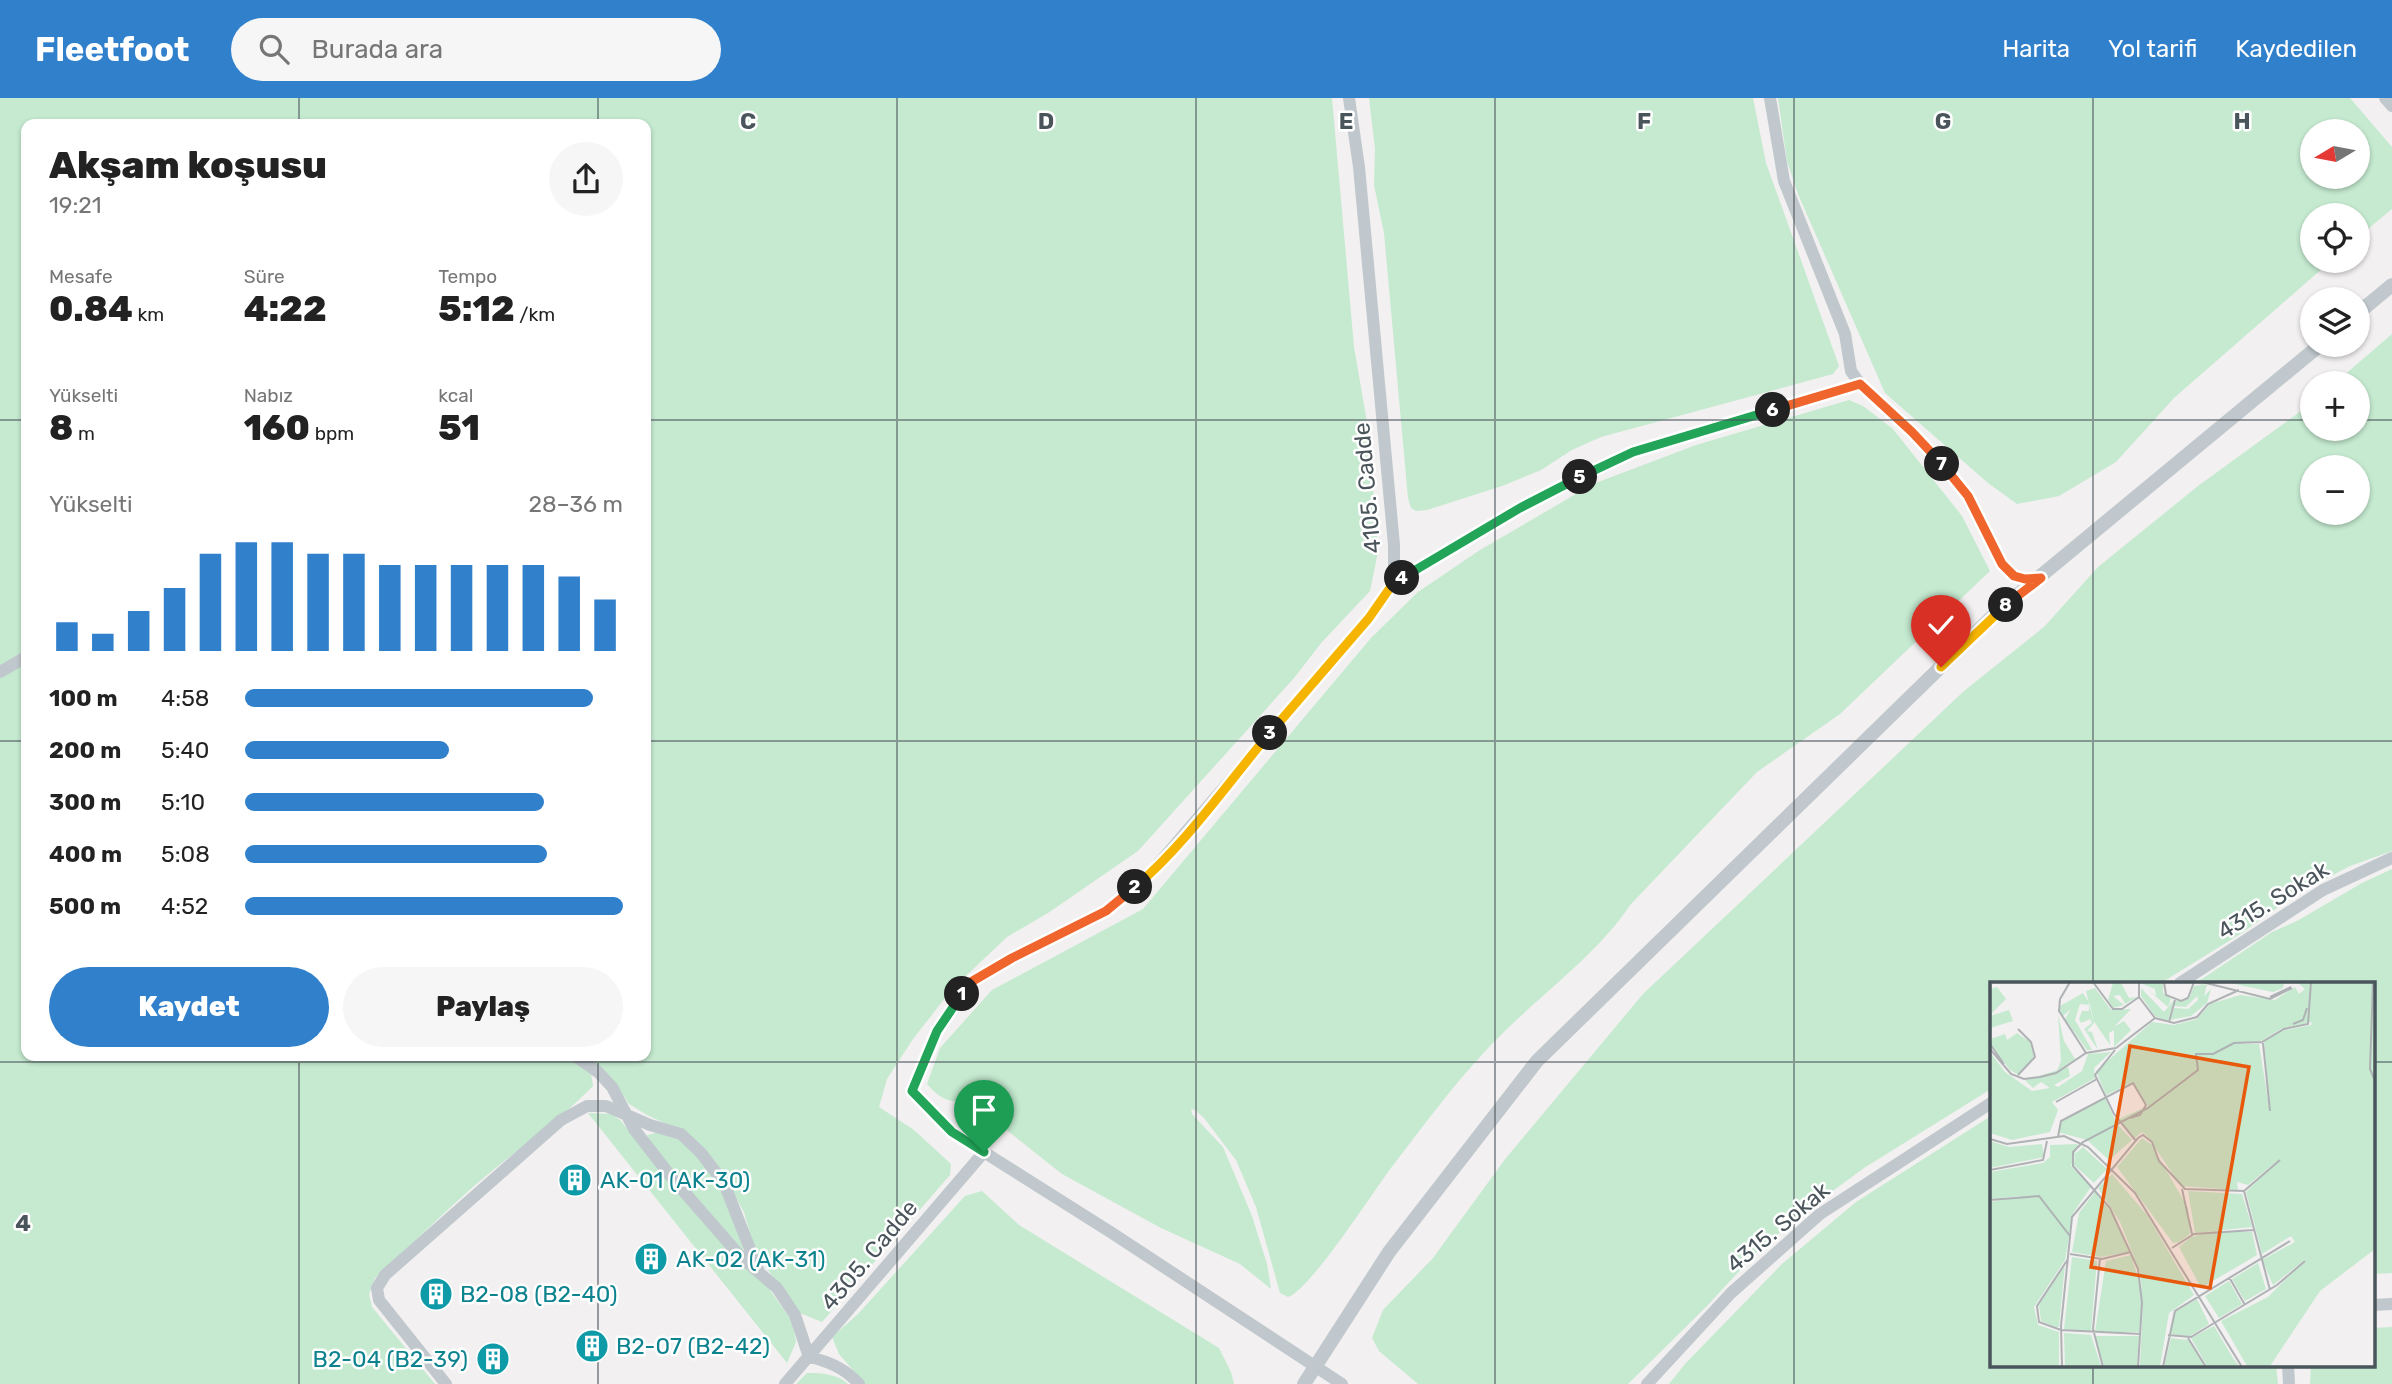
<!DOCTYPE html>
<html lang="tr">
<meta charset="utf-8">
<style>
body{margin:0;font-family:Rubik,sans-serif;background:#f6f6f6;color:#222;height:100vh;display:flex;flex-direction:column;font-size:26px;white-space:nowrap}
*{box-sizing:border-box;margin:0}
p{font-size:23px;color:#767676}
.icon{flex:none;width:38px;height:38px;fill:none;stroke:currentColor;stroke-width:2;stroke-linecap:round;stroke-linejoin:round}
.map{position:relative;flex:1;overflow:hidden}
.panel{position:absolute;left:21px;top:21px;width:630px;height:942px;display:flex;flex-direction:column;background:#fff;border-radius:14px;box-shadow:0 2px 5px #0004}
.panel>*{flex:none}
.needle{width:46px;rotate:260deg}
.tools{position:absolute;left:2300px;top:21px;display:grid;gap:14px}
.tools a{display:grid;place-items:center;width:70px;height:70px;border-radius:50%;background:#fff;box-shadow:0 2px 5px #0004;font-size:35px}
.pin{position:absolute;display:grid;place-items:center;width:60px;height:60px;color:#fff;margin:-72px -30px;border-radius:50% 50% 50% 0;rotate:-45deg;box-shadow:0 0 7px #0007}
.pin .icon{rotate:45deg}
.km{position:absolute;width:35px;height:35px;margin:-18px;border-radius:50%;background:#222;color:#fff;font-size:19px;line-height:35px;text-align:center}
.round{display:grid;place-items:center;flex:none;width:74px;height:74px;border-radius:37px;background:#f6f6f6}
.overview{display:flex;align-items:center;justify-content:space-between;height:119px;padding:0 28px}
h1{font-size:38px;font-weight:800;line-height:52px}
.figures{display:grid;grid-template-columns:repeat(3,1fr);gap:10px;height:119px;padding:7px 28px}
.figures div{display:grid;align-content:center}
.figures b{font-size:35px;font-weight:800}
.figures small{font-size:19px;font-weight:400}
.figures p{font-size:19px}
.chart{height:196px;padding:14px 28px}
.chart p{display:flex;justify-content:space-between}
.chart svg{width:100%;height:126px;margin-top:7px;stroke:#3180cc;stroke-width:6}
.primary-button{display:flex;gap:14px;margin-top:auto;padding:14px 28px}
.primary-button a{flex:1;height:80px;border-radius:42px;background:#3180cc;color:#fff;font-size:28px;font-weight:800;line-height:80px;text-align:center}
.primary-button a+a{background:#f6f6f6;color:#222}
ul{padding:0 28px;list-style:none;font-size:23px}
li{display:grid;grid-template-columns:112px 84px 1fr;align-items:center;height:52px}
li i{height:18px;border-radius:9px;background:#3180cc}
header{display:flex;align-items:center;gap:42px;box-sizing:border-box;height:98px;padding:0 35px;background:#3180cc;color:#fff}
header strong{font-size:33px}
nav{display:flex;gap:38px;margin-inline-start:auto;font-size:24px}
.search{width:490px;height:63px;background:#f6f6f6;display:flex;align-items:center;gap:18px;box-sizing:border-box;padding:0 24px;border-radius:38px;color:#767676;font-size:26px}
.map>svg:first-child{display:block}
.green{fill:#c5ead0;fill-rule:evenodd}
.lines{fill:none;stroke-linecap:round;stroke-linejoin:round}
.minor{stroke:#c0c8cd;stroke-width:12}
.tertiary{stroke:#c0c8cd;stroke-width:14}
.split-1-casing{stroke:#fff;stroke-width:14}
.split-2-casing{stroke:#fff;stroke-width:14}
.split-3-casing{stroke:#fff;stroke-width:14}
.split-4-casing{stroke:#fff;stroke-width:14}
.split-5-casing{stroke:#fff;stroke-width:14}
.split-6-casing{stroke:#fff;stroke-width:14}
.split-7-casing{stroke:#fff;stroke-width:14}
.split-8-casing{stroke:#fff;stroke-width:14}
.split-9-casing{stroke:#fff;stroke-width:14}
.split-1{stroke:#22a559;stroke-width:9}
.split-2{stroke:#f0652b;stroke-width:9}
.split-3{stroke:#f5b400;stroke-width:9}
.split-4{stroke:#f5b400;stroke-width:9}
.split-5{stroke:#22a559;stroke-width:9}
.split-6{stroke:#22a559;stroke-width:9}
.split-7{stroke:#f0652b;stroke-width:9}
.split-8{stroke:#f0652b;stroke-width:9}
.split-9{stroke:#f5b400;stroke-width:9}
.grid{fill:none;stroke:#4a545b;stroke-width:2;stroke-opacity:0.55}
.labels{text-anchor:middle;stroke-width:5;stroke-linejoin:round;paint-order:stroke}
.street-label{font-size:23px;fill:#4a545b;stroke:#fff}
.culture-label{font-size:23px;fill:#0d838f;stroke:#fff;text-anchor:start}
.inset-road{fill:none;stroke:#afb2b4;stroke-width:2}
.view{fill:#e8590c;fill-opacity:0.15;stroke:#e8590c;stroke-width:3.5}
.inset-edge{fill:none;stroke:#4a545b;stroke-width:3.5}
.grid-label{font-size:23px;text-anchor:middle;font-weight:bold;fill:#4a545b;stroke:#fff;stroke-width:5;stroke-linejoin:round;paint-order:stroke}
</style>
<header>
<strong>Fleetfoot</strong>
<div class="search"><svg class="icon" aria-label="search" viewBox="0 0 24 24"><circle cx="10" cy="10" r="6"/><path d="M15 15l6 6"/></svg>Burada ara</div>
<nav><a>Harita</a><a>Yol tarifi</a><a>Kaydedilen</a></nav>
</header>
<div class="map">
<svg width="2392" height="1286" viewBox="0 0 2392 1286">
<rect width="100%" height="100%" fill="#f2f0f0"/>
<path class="green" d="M 0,0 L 1332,0 L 1354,249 L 1369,336 L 1378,454 L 1370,493 L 1322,544 L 1294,580 L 1138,753 L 1048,815 L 1007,839 L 952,891 L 913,941 L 887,981 L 879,1009 L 914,1032 L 951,1066 L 950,1077 L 822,1224 L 800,1215 L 756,1156 L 744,1114 L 715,1063 L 688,1036 L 647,1017 L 629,1006 L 613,982 L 581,957 L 646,957 L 646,26 L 26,26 L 26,555 L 0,569 Z
M 1369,0 L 1753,0 L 1766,65 L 1839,268 L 1833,276 L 1601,339 L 1572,352 L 1541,372 L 1502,388 L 1427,412 L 1416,413 L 1411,410 L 1408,400 L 1384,135 L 1374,87 L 1375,51 Z
M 1778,0 L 2350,0 L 2392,49 L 2392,111 L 2357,140 L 2357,117 L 2312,117 L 2312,163 L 2331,163 L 2174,300 L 2116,364 L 2059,398 L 2017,406 L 1988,385 L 1885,295 L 1798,96 L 1787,63 ZM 2312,33 L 2357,33 L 2357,79 L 2312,79 Z
M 2392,236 L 2392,753 L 2350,768 L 2295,797 L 2242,835 L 2161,885 L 1991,885 L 1991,991 L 1864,1070 L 1800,1117 L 1754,1157 L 1707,1208 L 1628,1286 L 1418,1286 L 1379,1253 L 1372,1240 L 1383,1212 L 1433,1160 L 1506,1060 L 1643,896 L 1964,593 L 2044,529 L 2098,469 L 2198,388 L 2312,305 L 2312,331 L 2357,331 L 2357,285 L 2335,285 ZM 2312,369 L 2357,369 L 2357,415 L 2312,415 Z
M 1849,302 L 1863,308 L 1893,331 L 1962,418 L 1990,473 L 1840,616 L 1757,674 L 1631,806 C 1598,855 1549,890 1507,931 C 1464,972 1427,1023 1391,1070 C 1372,1095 1311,1191 1288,1199 L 1280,1195 L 1256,1109 L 1236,1062 L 1204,1020 L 1195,1012 L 1191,1011 L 1192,1016 L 1223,1049 L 1252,1118 L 1267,1166 L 1271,1191 L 1240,1166 L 1161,1130 L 1062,1076 L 979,1010 C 957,998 948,1011 927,986 L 940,950 L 992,892 L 1143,811 L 1371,540 L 1418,494 L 1480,452 L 1593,386 L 1696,347 Z
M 26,565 L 26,957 L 567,957 L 591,975 L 593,988 C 557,1025 513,1054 474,1088 C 440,1118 408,1150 375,1180 L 369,1196 L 372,1209 L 435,1286 L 0,1286 L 0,580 Z
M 2392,771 L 2392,1175 L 2373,1176 L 2373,885 L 2196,885 L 2272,834 L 2297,823 L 2362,785 Z
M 588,1015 L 611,1016 L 620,1022 L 739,1164 L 765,1185 L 792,1223 L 796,1244 L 787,1265 Z
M 1991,1018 L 1991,1267 L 2276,1267 L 2278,1286 L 1669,1286 L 1685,1266 L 1782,1166 L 1856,1104 Z
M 664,1033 C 672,1037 682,1040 689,1046 C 721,1074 734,1114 744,1154 L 656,1053 L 647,1037 Z
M 982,1093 L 1019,1127 L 1219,1250 L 1231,1274 L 1234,1286 L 865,1286 L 839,1256 L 832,1239 L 858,1216 L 965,1098 Z
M 2392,1229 L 2392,1286 L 2310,1286 L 2311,1267 L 2373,1267 L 2373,1230 Z
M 807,1275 C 821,1275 838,1276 848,1286 L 796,1286 Z"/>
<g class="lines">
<path class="minor" d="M 1770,0 L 1784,83 L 1845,236 L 1851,273 L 1860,286 L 1912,334 L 1968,398 L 2002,466 L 2013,478 L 2025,481 L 2040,480
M 2385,0 L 2392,8
M 1394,484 L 1520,410 L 1633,354 L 1860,286
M 0,574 L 26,559
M 2180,885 L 2323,792 L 2392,760
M 574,957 L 598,974 L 612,989 L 634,1031 L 672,1080 L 741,1159 L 777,1190 L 795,1217 L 809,1259 C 828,1263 846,1271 859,1286
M 2373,1207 L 2392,1206
M 2288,1267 L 2289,1286
M 446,1286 L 379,1202 L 377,1190 L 385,1177 L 561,1022 L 587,1008 L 606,1008 L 650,1027 L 681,1036 L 701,1055 L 724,1085 L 759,1174
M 785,1286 L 984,1054
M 1342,1286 L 1112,1135 L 952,1034 L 912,993 L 937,933 L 971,884 L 1012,860 L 1106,813 L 1150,776 L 1369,520 L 1394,484 L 1394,447 L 1359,69 L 1349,0
M 1647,1286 L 1731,1195 L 1820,1116 L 1991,1005"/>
<path class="tertiary" d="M 2357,216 L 2392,187
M 1304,1286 L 1389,1154 L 1537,963 L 1997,514 L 2320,247"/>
</g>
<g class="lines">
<defs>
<path id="split-1" d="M 962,896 L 937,933 L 912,993 L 952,1034 L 984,1054"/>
<path id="split-2" d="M 962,896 L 971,884 L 1012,860 L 1106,813 L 1135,789"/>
<path id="split-3" d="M 1135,789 C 1185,747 1227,686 1270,635"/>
<path id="split-4" d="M 1270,635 L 1369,520 L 1394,484 L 1402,480"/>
<path id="split-5" d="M 1402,480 L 1520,410 L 1580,379"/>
<path id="split-6" d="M 1580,379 L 1633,354 L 1773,312"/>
<path id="split-7" d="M 1773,312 L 1860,286 L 1912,334 L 1942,366"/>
<path id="split-8" d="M 1942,366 L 1968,398 L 2002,466 L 2014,478 L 2025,481 L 2041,480 L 2006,507"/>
<path id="split-9" d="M 1941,569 L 2006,507"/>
</defs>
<use href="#split-1" class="split-1-casing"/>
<use href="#split-2" class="split-2-casing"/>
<use href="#split-3" class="split-3-casing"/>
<use href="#split-4" class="split-4-casing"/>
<use href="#split-5" class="split-5-casing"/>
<use href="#split-6" class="split-6-casing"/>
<use href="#split-7" class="split-7-casing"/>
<use href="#split-8" class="split-8-casing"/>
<use href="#split-9" class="split-9-casing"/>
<use href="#split-1" class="split-1"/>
<use href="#split-2" class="split-2"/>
<use href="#split-3" class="split-3"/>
<use href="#split-4" class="split-4"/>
<use href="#split-5" class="split-5"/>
<use href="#split-6" class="split-6"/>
<use href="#split-7" class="split-7"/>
<use href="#split-8" class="split-8"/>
<use href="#split-9" class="split-9"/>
</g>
<path class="grid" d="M 299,0 L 299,26M 598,0 L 598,26M 897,0 L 897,1286M 1196,0 L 1196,1286M 1495,0 L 1495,1286M 1794,0 L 1794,1286M 2093,0 L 2093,885M 0,322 L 26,322M 646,322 L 2312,322M 2357,322 L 2392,322M 0,643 L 26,643M 646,643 L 2392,643M 299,957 L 299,1286M 598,957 L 598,1286M 0,964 L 1991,964M 2373,964 L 2392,964M 2093,1267 L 2093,1286"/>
<defs>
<symbol id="building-disc" viewBox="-11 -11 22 22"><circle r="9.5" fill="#0f9aa8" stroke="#fff"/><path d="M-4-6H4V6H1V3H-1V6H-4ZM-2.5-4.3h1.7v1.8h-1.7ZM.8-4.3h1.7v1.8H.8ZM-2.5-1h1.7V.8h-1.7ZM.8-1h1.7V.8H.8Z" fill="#fff"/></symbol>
</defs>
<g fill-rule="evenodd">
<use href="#building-disc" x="556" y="1063" width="38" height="38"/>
<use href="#building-disc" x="632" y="1142" width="38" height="38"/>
<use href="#building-disc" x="417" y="1177" width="38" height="38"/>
<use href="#building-disc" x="573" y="1229" width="38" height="38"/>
<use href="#building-disc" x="474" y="1242" width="38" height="38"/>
</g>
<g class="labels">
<g class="street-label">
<text transform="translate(1367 390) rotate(-95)" y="8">4105. Cadde</text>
<text transform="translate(2273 802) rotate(-32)" y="8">4315. Sokak</text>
<text transform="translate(1778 1129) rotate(-40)" y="8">4315. Sokak</text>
<text transform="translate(869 1157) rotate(-50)" y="8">4305. Cadde</text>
</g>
<g class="culture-label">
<text x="600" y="1090">AK-01 (AK-30)</text>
<text x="676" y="1169">AK-02 (AK-31)</text>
<text x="460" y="1204">B2-08 (B2-40)</text>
<text x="616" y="1256">B2-07 (B2-42)</text>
<text x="468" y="1269" text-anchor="end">B2-04 (B2-39)</text>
</g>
</g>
<g transform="translate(1990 884)">
<rect width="385" height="385" fill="#f2f0f0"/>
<path d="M 294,0 L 293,6 L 283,10 L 240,1 ZM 123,1 L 131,1 L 139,16 L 147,15 L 135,22 L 130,13 L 123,14 L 134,23 L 123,26 L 118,18 ZM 150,1 L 173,1 L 173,11 L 181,17 L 178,25 L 157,7 L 166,14 L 165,7 ZM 205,1 L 217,3 L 214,14 L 221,7 L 217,21 L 201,34 L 180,38 L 184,26 L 198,27 L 208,18 L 207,14 L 196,25 L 184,24 L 186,19 L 199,17 L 204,4 L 213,3 ZM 308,1 L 385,1 L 385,267 L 330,309 L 280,384 L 257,384 L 231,339 L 278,315 L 317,276 L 283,303 L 272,278 L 305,260 L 301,254 L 272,272 L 256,210 L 287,179 L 258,203 L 247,200 L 248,208 L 191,204 L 157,154 L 152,150 L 145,156 L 129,137 L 158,124 L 143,100 L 116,113 L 106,89 L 162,40 L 184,43 L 207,37 L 220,22 L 250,13 L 285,18 L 305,5 L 309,12 L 315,7 ZM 322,40 L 321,43 L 291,49 L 274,59 L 280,131 L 269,62 L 244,62 L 271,59 L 291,47 ZM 7,5 L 16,17 L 0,33 L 0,7 ZM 105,6 L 121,28 L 141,27 L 124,45 L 134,39 L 141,48 L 124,65 L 124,48 L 119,51 L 120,63 L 103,38 L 96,9 ZM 151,6 L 174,30 L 184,18 L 178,39 L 165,34 L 151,14 ZM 93,11 L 100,22 L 104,41 L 97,49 L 102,50 L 108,68 L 94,47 L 102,41 L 100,37 L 91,41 L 89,37 L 92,29 L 99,29 L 99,23 L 90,22 L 85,38 L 102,68 L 97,68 L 75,37 L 81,27 L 73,34 L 70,30 L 70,24 ZM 19,28 L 23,39 L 0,46 L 0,34 ZM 68,33 L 74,59 L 85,77 L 67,89 L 71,79 ZM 27,51 L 40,60 L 44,75 L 29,93 L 20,88 L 0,61 L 0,57 L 15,52 L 17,58 ZM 0,70 L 15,90 L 42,109 L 60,106 L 51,100 L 43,106 L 35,98 L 78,85 L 80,94 L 64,103 L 68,105 L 92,89 L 98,72 L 121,70 L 104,86 L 105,96 L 62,120 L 68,128 L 60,150 L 22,158 L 0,151 ZM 115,116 L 127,142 L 142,158 L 119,178 L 97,158 L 68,150 L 71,140 ZM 152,156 L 161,162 L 198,226 L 200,252 L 189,260 L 183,261 L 127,185 ZM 0,159 L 19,165 L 52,162 L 54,175 L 0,186 ZM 88,162 L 81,184 L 101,205 L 83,231 L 75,278 L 44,325 L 48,343 L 69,350 L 69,384 L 0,384 L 0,220 L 33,214 L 0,217 L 0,190 L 53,181 L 60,175 L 60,163 ZM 93,165 L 117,187 L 104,201 L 84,183 L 85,172 ZM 122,192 L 157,233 L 204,313 L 179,331 L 170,384 L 150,384 L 153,319 L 149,350 L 105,350 L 116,279 L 141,273 L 152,308 L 150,290 L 130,240 L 108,206 ZM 198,209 L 252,212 L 262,245 L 205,251 ZM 105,210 L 122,231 L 139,270 L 111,275 L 82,270 L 89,231 ZM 224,249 L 262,250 L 267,273 L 211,306 L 189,265 L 201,255 ZM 82,275 L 107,279 L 101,349 L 74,347 ZM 268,281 L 276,307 L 255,319 L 242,297 ZM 75,282 L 69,345 L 66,345 L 51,339 L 49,323 ZM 239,299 L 252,322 L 229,336 L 215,314 ZM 207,317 L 219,342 L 200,354 L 180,352 L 185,330 ZM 224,344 L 243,376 L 249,384 L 217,384 L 201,356 ZM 74,351 L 101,353 L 111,384 L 75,384 ZM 105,354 L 149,354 L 147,384 L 114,384 ZM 181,356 L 198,358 L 215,385 L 174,385 Z" fill="#c5ead0" fill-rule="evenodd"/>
<path class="inset-road" d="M 80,0 L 70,17 L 69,29 L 96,71M 103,0 L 123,27 L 132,27 L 149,15M 149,0 L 149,15 L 165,36 L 184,41 L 207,35 L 218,22 L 249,8M 174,0 L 176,13 L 191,19 L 198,16 L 204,0M 212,0 L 280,17 L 302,6M 383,0 L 380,87 L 385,99M 280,15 L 301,5M 179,40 L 185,18M 303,42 L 313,38 L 317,26M 28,47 L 41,60 L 45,75 L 28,93M 273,61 L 280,129M 0,62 L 14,82M 0,67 L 21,92 L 34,97 L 50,95 L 66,91 L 96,71 L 126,66 L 165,36M 125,68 L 105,93 L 124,132 L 146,159M 66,120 L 107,97M 68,155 L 71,139 L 143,101 L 156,123 L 150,133 L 140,136M 0,157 L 17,162 L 74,154 L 98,165 L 145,211 L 252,385M 0,188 L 53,178 L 57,159M 192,207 L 202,252M 254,209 L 280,308M 0,218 L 49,214 L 80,254M 182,266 L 204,252 L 264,248M 80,272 L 112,277 L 141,270M 110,276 L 103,347 L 113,385M 78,277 L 47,324 L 49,340 L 71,348 L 151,352M 239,295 L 255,323M 178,353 L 201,355 L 287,303 L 315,279M 198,356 L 216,385M 72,385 L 71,344 L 82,235 L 148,156 L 153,153 L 162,160 L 169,179 L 195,207 L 254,209 L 290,178M 148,385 L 152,321 L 148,287 L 120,226 L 83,184 L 83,170 L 93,160 L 158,126 L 208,88 L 206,72 L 223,72 L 244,61 L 272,60 L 294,47 L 318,42 L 321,0M 173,385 L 185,329 L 300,259"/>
<path class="view" d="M 140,64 L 259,85 L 220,306 L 101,285 Z"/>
<rect width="385" height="385" class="inset-edge"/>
</g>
<g class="grid-label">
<text x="748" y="31">C</text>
<text x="1046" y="31">D</text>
<text x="1346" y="31">E</text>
<text x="1644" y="31">F</text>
<text x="1943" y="31">G</text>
<text x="2242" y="31">H</text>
<text x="23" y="1133">4</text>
</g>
</svg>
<div class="tools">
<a><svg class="needle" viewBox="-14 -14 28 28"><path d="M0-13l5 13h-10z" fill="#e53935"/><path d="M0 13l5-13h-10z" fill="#767676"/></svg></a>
<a><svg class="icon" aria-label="locate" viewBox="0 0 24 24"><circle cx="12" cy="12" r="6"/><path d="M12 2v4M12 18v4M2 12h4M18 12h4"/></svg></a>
<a><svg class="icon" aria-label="layers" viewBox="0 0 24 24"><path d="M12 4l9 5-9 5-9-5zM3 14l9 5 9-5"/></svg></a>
<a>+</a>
<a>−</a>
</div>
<div class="pin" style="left:984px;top:1054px;background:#1e9e55"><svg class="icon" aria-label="arrive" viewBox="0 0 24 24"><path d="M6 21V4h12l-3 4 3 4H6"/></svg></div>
<div class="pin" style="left:1941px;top:569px;background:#d93025"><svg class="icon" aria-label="check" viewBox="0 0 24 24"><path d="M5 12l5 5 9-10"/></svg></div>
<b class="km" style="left:962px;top:896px">1</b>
<b class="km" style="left:1135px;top:789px">2</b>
<b class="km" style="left:1270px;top:635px">3</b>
<b class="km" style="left:1402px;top:480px">4</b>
<b class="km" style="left:1580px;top:379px">5</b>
<b class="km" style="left:1773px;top:312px">6</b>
<b class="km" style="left:1942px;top:366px">7</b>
<b class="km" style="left:2006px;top:507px">8</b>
<section class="panel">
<div class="overview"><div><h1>Akşam koşusu</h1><p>19:21</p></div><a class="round"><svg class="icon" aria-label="share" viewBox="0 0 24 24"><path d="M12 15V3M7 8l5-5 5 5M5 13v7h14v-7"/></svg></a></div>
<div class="figures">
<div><p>Mesafe</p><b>0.84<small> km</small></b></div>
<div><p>Süre</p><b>4:22</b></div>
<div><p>Tempo</p><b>5:12<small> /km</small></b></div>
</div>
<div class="figures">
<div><p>Yükselti</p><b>8<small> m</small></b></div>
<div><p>Nabız</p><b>160<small> bpm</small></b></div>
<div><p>kcal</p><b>51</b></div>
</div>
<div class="chart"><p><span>Yükselti</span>28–36 m</p>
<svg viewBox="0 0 160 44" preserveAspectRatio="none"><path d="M5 44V34M15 44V38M25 44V30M35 44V22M45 44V10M55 44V6M65 44V6M75 44V10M85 44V10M95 44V14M105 44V14M115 44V14M125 44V14M135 44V14M145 44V18M155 44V26"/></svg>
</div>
<ul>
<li><b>100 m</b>4:58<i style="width:92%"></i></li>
<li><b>200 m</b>5:40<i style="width:54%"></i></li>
<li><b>300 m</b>5:10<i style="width:79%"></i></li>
<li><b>400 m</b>5:08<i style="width:80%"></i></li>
<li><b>500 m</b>4:52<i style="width:100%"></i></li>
</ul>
<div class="primary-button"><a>Kaydet</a><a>Paylaş</a></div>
</section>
</div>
